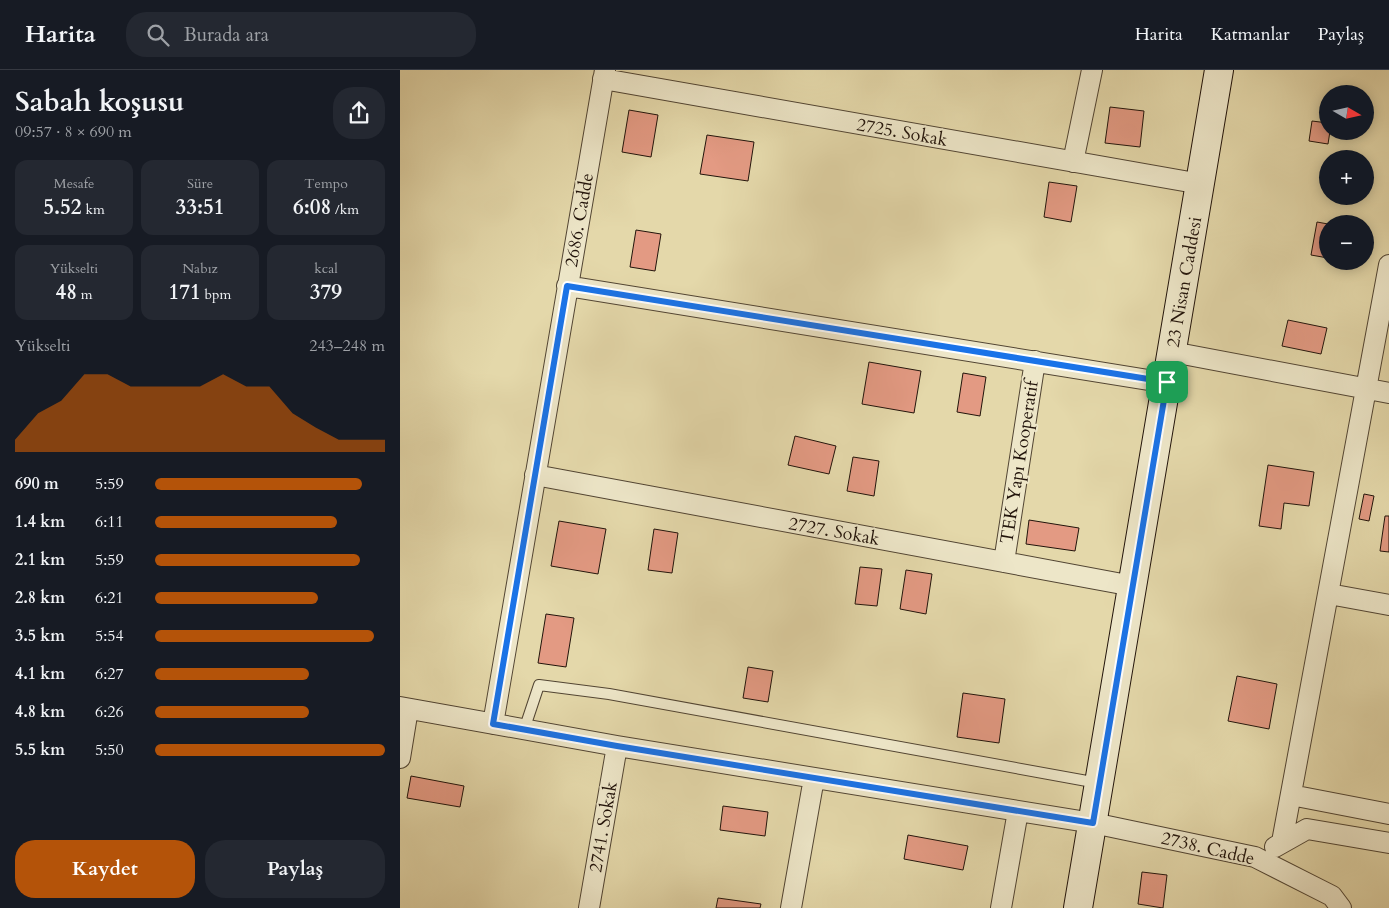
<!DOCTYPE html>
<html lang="tr">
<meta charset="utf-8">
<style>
body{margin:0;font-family:Cardo,serif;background:#242831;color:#f1f3f6;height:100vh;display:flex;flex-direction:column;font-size:19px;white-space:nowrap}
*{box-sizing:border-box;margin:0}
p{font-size:16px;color:#9ea1a6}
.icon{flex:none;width:28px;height:28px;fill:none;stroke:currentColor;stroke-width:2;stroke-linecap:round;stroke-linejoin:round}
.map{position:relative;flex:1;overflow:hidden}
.details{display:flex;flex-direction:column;background:#171b24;width:400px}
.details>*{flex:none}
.needle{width:32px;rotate:99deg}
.controls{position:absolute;left:919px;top:15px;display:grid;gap:10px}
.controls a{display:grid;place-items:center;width:55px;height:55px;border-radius:50%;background:#171b24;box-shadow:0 2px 12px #0003;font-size:25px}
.pin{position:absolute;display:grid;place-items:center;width:42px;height:42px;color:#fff;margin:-21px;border-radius:10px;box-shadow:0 2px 8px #0006}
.round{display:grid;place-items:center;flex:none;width:52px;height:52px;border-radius:20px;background:#242831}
.summary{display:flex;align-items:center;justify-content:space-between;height:85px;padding:0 15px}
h1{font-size:28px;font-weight:700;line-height:38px}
.stats{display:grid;grid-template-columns:repeat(3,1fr);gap:8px;height:85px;padding:5px 15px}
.stats div{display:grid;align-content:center;border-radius:12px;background:#242831;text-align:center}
.stats b{font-size:21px;font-weight:700}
.stats small{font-size:14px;font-weight:400}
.stats p{font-size:14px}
.chart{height:140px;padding:10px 15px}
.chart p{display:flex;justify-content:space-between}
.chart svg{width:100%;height:90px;margin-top:5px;fill:#b45309;opacity:.7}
.cta{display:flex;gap:10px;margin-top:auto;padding:10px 15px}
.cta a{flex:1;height:58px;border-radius:20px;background:#b45309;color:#fff;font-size:20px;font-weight:700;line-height:58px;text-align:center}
.cta a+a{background:#242831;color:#f1f3f6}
ul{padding:0 15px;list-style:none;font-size:16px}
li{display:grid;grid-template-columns:80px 60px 1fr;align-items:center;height:38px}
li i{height:12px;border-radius:6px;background:#b45309}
header{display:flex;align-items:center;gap:30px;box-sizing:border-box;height:70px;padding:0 25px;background:#171b24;border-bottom:1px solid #363941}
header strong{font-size:24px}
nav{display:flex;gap:28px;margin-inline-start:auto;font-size:18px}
.search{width:350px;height:45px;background:#242831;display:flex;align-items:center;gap:12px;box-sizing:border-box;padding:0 18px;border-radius:20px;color:#9ea1a6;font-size:19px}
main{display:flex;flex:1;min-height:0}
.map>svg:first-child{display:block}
.building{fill:#e39a83;stroke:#22140b}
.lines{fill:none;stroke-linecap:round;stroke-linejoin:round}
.lane-casing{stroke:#524533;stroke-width:12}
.street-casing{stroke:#524533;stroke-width:22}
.secondary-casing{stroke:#22140b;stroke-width:30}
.lane{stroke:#ede6c8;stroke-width:10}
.street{stroke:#ede6c8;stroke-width:20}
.secondary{stroke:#ede6c8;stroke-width:28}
.route-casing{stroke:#fff;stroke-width:10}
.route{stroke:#1a73e8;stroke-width:6}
.labels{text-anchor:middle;stroke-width:4;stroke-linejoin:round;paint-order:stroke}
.street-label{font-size:18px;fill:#22140b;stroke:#ede6c8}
</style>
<header>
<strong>Harita</strong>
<div class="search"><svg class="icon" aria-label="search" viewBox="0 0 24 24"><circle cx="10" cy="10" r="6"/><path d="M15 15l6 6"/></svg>Burada ara</div>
<nav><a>Harita</a><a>Katmanlar</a><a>Paylaş</a></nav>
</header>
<main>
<section class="details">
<div class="summary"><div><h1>Sabah koşusu</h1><p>09:57 · 8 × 690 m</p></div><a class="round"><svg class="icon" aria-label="share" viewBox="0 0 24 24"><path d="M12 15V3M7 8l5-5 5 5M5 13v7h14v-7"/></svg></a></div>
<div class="stats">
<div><p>Mesafe</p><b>5.52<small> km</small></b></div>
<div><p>Süre</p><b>33:51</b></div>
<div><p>Tempo</p><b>6:08<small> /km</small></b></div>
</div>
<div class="stats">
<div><p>Yükselti</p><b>48<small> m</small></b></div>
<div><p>Nabız</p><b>171<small> bpm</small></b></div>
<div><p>kcal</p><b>379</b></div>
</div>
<div class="chart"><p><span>Yükselti</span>243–248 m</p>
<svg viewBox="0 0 160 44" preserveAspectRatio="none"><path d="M0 44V38L10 25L20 19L30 6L40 6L50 12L60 12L70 12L80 12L90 6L100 12L110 12L120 25L130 32L140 38L150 38L160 38V44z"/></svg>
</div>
<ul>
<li><b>690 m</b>5:59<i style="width:90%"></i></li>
<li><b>1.4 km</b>6:11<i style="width:79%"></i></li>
<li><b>2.1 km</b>5:59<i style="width:89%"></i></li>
<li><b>2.8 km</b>6:21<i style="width:71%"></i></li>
<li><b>3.5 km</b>5:54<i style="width:95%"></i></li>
<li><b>4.1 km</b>6:27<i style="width:67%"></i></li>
<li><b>4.8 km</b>6:26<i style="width:67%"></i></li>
<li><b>5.5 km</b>5:50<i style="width:100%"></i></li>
</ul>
<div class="cta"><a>Kaydet</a><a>Paylaş</a></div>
</section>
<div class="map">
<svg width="989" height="838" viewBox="0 0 989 838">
<rect width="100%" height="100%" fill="#e4d8aa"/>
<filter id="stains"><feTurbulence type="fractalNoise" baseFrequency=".004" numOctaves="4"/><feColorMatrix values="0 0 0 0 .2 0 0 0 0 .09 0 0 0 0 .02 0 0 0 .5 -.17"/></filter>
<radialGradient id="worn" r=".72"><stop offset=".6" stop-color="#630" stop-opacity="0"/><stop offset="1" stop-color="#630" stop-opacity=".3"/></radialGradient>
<path class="building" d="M 710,37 L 744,41 L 740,77 L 705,73 Z
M 229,40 L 258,45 L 251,87 L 222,82 Z
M 912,51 L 928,53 L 928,61 L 930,61 L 928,74 L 909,71 Z
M 307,65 L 354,72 L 348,111 L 300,104 Z
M 649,112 L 677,116 L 671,152 L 644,147 Z
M 917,152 L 928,154 L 928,188 L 911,185 Z
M 236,160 L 261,164 L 255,201 L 230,197 Z
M 888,250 L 927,258 L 921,284 L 882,276 Z
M 469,292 L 521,301 L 514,343 L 462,334 Z
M 563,303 L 586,307 L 580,346 L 557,342 Z
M 395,366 L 436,376 L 429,404 L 388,395 Z
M 453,387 L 479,391 L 474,426 L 447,421 Z
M 868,395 L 914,402 L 909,436 L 884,433 L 881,459 L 859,456 Z
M 964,424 L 974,426 L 969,451 L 959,449 Z
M 985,446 L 989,446 L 989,482 L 980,481 Z
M 629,450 L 679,458 L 675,481 L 626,474 Z
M 159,451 L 206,459 L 198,504 L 151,496 Z
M 254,459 L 278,463 L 272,503 L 248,500 Z
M 460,497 L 482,499 L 477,536 L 455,534 Z
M 506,500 L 532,504 L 526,544 L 500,539 Z
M 146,544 L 174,548 L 166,597 L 138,593 Z
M 348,597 L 373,601 L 368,632 L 343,628 Z
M 837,606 L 877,614 L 869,659 L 828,651 Z
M 563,623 L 605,629 L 599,673 L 557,667 Z
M 11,706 L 64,716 L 60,737 L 7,728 Z
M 323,736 L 368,742 L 365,766 L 320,760 Z
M 508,765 L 568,776 L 563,800 L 504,789 Z
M 742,802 L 767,805 L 763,838 L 738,834 Z
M 318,828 L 361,834 L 360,838 L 316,838 Z"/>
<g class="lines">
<defs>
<path id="lane" d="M 124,660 L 139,615 L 209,624 L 698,713"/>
<path id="street" d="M 203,9 L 801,114
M 673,92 L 692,0
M 167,216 L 767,313
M 772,282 L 989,323
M 135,405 L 733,516
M 604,492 L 635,291
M 929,524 L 989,535
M 0,637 L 217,676 L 693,753 L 855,787 L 932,826 L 941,838
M 93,654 L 205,0
M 0,688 L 8,639
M 891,725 L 989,744
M 882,772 L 989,195
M 875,777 L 907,759 L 989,773
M 189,838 L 217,676
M 391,838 L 414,708
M 601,838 L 618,741"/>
<path id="secondary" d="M 678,838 L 819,0"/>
</defs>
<use href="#lane" class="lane-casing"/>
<use href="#street" class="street-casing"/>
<use href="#secondary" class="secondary-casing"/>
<use href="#lane" class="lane"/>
<use href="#street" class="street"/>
<use href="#secondary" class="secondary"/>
</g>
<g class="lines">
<defs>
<path id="route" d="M 167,216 L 767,312 L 693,753 L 217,676 L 93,654 Z"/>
</defs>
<use href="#route" class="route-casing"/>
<use href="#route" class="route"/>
</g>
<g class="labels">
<g class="street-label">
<text transform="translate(502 62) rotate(10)" y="6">2725. Sokak</text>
<text transform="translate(179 150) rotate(-80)" y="6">2686. Cadde</text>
<text transform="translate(784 212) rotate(-80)" y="6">23 Nisan Caddesi</text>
<text transform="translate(619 392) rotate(-81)" y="6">TEK Yapı Kooperatif</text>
<text transform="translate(434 461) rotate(10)" y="6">2727. Sokak</text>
<text transform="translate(203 757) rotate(-80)" y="6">2741. Sokak</text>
<text transform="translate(808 778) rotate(13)" y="6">2738. Cadde</text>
</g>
</g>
<rect width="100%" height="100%" filter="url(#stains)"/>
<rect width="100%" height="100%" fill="url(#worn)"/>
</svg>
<div class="controls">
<a><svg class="needle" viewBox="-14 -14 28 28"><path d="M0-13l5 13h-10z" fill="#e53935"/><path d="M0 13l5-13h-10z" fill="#9ea1a6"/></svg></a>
<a>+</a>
<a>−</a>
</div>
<div class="pin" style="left:767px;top:312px;background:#1e9e55"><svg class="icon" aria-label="arrive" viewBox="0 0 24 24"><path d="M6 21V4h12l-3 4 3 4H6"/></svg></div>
</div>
</main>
